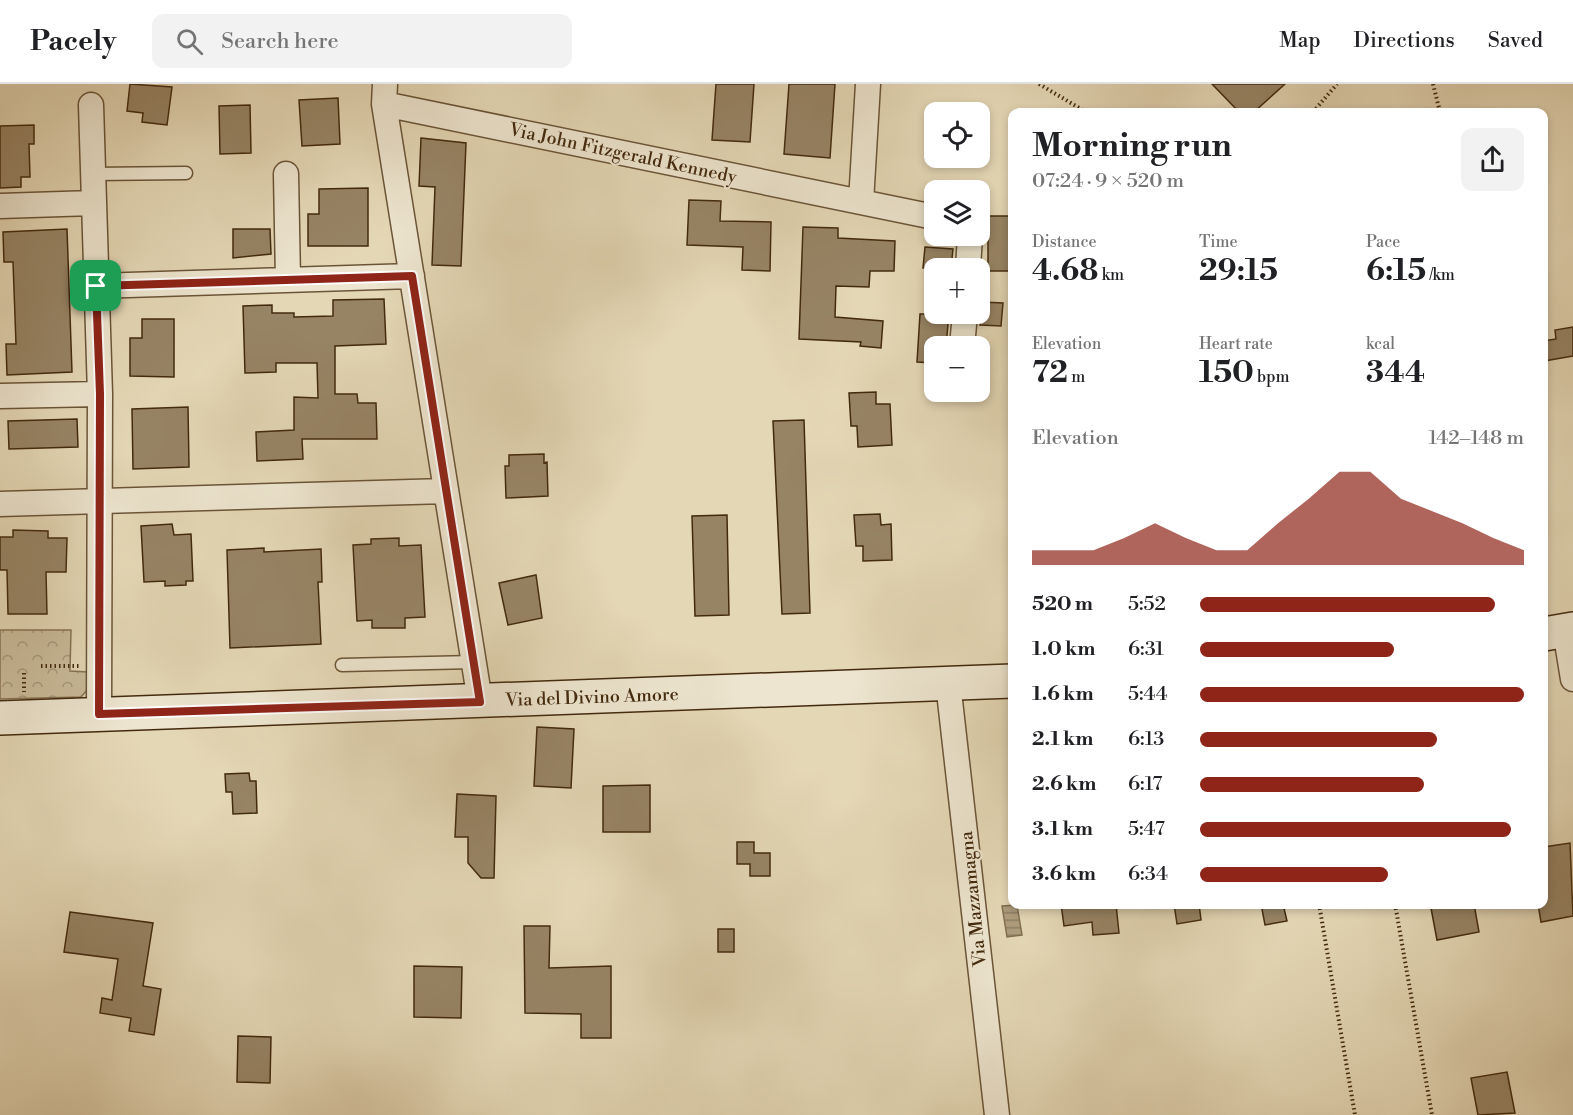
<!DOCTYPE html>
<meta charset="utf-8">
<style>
body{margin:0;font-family:"Libre Bodoni",serif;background:#f2f2f2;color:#202124;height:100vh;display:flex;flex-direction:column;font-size:22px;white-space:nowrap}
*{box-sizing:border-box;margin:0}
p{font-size:20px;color:#757577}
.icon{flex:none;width:33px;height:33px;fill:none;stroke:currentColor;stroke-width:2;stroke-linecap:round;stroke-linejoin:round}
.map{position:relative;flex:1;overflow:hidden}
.sheet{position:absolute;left:1008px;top:24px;width:540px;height:801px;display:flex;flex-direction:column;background:#fff;border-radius:12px;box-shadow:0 3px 9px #0003}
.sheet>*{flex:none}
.controls{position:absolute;left:924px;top:18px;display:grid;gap:12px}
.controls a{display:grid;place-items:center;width:66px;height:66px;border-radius:12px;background:#fff;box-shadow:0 3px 9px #0003;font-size:30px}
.pin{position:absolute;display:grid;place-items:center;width:51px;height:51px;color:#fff;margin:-26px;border-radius:12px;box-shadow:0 3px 9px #0006}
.round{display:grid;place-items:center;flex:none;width:63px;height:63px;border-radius:12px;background:#f2f2f2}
.overview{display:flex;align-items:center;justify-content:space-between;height:102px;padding:0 24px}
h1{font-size:33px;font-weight:700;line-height:45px}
.figures{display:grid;grid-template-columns:repeat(3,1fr);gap:9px;height:102px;padding:6px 24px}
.figures div{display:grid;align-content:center}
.figures b{font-size:30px;font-weight:700}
.figures small{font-size:16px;font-weight:400}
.figures p{font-size:16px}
.chart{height:168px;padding:12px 24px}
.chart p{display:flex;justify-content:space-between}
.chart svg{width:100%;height:108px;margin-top:6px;fill:#8f2418;opacity:.7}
ul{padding:0 24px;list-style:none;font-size:20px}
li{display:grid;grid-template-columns:96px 72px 1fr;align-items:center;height:45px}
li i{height:15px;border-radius:8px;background:#8f2418}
header{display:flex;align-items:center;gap:36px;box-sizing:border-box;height:84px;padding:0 30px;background:#fff;border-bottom:2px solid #e0e0e0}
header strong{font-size:28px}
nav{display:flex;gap:33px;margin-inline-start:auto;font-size:21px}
.search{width:420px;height:54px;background:#f2f2f2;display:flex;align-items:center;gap:15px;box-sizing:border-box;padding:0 21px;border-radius:12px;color:#757577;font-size:22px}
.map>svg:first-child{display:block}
.park{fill:url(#park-crowns);stroke:#867254;stroke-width:1.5}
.water{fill:url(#water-rules);stroke:#836e50;stroke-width:1.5}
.building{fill:#978465;stroke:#432a0e;stroke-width:1.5}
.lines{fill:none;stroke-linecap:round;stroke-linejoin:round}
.lane-casing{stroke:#6b5538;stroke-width:15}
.street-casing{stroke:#6b5538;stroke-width:27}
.secondary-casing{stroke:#432a0e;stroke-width:36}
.path{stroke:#432a0e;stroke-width:4;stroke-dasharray:1.5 3;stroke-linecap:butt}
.lane{stroke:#ede5cf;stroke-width:12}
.street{stroke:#ede5cf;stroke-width:24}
.secondary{stroke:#ede5cf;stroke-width:33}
.route-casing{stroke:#fff;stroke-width:12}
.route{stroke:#8f2418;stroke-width:8}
.labels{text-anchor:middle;stroke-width:4.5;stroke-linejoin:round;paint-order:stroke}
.street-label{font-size:18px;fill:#432a0e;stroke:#ede5cf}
</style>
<header>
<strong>Pacely</strong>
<div class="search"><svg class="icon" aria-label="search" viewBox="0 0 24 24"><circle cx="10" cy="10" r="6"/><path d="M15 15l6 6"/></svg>Search here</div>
<nav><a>Map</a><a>Directions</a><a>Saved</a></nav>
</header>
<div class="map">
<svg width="1573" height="1031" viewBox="0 0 1573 1031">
<defs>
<pattern id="park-crowns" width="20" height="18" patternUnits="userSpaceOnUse" patternTransform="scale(1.5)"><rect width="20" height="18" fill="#c9ba99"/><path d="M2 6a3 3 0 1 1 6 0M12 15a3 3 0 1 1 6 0" fill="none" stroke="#a5977b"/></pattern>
<pattern id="water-rules" width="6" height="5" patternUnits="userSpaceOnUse" patternTransform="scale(1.5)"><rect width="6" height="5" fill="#ad9c7c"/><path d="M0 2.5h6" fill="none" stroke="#8e7f64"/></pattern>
</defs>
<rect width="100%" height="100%" fill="#e4d7b5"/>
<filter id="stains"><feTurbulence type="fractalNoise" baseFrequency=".00333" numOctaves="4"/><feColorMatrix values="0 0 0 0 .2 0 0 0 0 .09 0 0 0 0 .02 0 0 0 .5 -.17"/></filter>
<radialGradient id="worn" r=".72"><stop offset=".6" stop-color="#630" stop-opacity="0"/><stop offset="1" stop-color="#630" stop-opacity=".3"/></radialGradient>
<path class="park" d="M 0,546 L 71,546 L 70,587 L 88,588 L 88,605 L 81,613 L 0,615 Z"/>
<path class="water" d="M 1017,821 L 1022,851 L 1007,853 L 1002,822 Z"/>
<path class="building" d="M 130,0 L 172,3 L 167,41 L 142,38 L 143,29 L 127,27 Z
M 716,0 L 754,0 L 750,58 L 712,56 Z
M 789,0 L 835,0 L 830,74 L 784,70 Z
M 1212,0 L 1285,0 L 1254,28 L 1239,28 Z
M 338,14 L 340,60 L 302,62 L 299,16 Z
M 250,21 L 251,69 L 220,70 L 219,22 Z
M 34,41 L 34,60 L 29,60 L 30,93 L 21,93 L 21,103 L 0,104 L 0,42 Z
M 421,54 L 466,59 L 461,182 L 432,181 L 435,103 L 419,102 Z
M 368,104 L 368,162 L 308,162 L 308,130 L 319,130 L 319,105 Z
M 689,116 L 721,117 L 720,137 L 771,138 L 770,187 L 742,186 L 743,163 L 687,161 Z
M 988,132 L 1012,132 L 1012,187 L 988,187 Z
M 803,143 L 838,144 L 838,154 L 895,157 L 894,187 L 870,187 L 869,203 L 836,202 L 835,233 L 883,237 L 881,264 L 860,262 L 861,258 L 799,255 Z
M 67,145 L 72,288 L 7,291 L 6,260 L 16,260 L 13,178 L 4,178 L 3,148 Z
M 233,145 L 270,145 L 271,170 L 233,174 Z
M 925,163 L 953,165 L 951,184 L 923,184 Z
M 384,215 L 386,260 L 335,262 L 335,310 L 357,310 L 358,319 L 376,319 L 377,355 L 302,355 L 303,375 L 257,377 L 256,348 L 294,346 L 294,313 L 318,314 L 317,279 L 276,279 L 276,288 L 245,289 L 243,222 L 272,221 L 272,229 L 294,229 L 294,233 L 333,232 L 333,216 Z
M 982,218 L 1003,219 L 1001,242 L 980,241 Z
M 920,230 L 949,230 L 946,262 L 934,262 L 934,279 L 917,278 Z
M 142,235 L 174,235 L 174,293 L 130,292 L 130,254 L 142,254 Z
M 1573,243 L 1573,272 L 1544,277 L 1544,257 L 1556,255 L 1555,246 Z
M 876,308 L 876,320 L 890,320 L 892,361 L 858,363 L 857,342 L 851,342 L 849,309 Z
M 188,323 L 189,383 L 133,385 L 132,325 Z
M 77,335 L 78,363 L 9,365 L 8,337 Z
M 804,336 L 810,529 L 782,530 L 773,337 Z
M 544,370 L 544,379 L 547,378 L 548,412 L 506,414 L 505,382 L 509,382 L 509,371 Z
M 880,430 L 881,441 L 891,440 L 892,476 L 863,477 L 863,462 L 856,462 L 854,431 Z
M 727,431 L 729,531 L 695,532 L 692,432 Z
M 172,440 L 174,451 L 191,450 L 193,497 L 186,497 L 186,501 L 165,502 L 165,497 L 144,498 L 141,442 Z
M 13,446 L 48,447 L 48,454 L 67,454 L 66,488 L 46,488 L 47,530 L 8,530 L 7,486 L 0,486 L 0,453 L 13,453 Z
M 399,454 L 399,462 L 421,461 L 425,533 L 405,534 L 405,544 L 372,544 L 372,536 L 357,537 L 353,461 L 371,460 L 371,455 Z
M 264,464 L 264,468 L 321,465 L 322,498 L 318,498 L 321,560 L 230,564 L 227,466 Z
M 536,491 L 542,534 L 508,541 L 499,499 Z
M 537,643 L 574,645 L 571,704 L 534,702 Z
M 249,689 L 250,697 L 256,697 L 257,729 L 233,730 L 232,708 L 226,708 L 225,690 Z
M 650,701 L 650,748 L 603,748 L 603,702 Z
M 457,710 L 496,712 L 494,794 L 481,794 L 468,779 L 468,753 L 455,753 Z
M 737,758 L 754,758 L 754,769 L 770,769 L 770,792 L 750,792 L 750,780 L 737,780 Z
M 1570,759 L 1573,832 L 1541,838 L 1538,820 L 1544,820 L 1544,763 Z
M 1061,820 L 1116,820 L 1119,849 L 1093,851 L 1092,838 L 1064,842 Z
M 1174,820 L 1199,820 L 1201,836 L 1177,840 Z
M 1261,820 L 1283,820 L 1287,837 L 1265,841 Z
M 1453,820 L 1474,820 L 1479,848 L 1437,856 L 1431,824 Z
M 70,828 L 153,839 L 143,902 L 161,905 L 154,951 L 129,947 L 131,934 L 100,929 L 102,914 L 112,916 L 118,875 L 64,868 Z
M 524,842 L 550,842 L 549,884 L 611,882 L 611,954 L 581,954 L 581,930 L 525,929 Z
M 718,845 L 734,845 L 734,868 L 718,868 Z
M 414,882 L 462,883 L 461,934 L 414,933 Z
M 238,952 L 271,953 L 270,999 L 237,998 Z
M 1507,988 L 1515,1029 L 1478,1031 L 1471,994 Z"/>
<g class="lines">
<defs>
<path id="lane" d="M 93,90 L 186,89
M 342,581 L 474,578"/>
<path id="street" d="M 385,0 L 384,20 L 480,617
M 384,20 L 934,133
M 91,21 L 100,310 L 99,630
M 286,90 L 288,196
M 861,118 L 868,0
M 0,122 L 93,119
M 968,184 L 970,152
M 96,202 L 412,192
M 962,262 L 965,230
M 0,312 L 100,310
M 0,420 L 446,407
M 1565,546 L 1573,595
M 948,599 L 997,1031"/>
<path id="secondary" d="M 1544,550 L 1573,545
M 0,634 L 1012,597"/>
</defs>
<use href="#lane" class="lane-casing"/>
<use href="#street" class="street-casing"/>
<use href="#secondary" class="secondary-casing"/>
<path class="path" d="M 1039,0 L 1086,28
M 1433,0 L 1440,28
M 1313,28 L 1337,0
M 41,582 L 80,582
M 24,589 L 24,608
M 1319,820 L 1355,1031
M 1395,820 L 1432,1031"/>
<use href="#lane" class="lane"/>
<use href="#street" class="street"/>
<use href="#secondary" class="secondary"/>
</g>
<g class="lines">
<defs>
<path id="route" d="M 412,192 L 480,618 L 99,630 L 100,310 L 96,202 Z"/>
</defs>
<use href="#route" class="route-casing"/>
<use href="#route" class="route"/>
</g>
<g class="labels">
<g class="street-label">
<text transform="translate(623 69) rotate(12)" y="6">Via John Fitzgerald Kennedy</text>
<text transform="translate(592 613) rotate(-2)" y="6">Via del Divino Amore</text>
<text transform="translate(973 815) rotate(-96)" y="6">Via Mazzamagna</text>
</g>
</g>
<rect width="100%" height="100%" filter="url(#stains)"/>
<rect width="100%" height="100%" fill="url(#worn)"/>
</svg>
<div class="controls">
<a><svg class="icon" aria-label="locate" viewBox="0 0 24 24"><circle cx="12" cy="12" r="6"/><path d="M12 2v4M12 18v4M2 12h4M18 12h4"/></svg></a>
<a><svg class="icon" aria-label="layers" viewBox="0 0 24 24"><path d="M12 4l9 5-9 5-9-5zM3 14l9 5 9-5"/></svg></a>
<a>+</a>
<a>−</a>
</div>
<div class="pin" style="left:96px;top:202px;background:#1e9e55"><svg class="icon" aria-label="arrive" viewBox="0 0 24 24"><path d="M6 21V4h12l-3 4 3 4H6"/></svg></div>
<section class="sheet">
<div class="overview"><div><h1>Morning run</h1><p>07:24 · 9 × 520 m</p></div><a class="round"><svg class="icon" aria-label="share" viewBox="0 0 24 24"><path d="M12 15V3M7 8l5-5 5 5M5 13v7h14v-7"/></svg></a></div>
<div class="figures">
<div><p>Distance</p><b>4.68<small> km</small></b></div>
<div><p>Time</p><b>29:15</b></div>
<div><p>Pace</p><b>6:15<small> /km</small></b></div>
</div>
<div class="figures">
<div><p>Elevation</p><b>72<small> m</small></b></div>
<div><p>Heart rate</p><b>150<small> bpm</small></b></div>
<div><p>kcal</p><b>344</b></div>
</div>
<div class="chart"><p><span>Elevation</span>142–148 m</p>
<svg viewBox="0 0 160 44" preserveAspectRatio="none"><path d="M0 44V38L10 38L20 38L30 33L40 27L50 33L60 38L70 38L80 27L90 17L100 6L110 6L120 17L130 22L140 27L150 33L160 38V44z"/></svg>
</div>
<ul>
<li><b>520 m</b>5:52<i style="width:91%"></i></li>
<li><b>1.0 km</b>6:31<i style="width:60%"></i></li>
<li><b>1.6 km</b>5:44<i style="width:100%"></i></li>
<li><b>2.1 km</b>6:13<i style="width:73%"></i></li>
<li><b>2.6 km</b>6:17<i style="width:69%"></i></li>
<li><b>3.1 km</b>5:47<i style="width:96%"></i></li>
<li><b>3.6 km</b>6:34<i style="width:58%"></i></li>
</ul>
</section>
</div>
